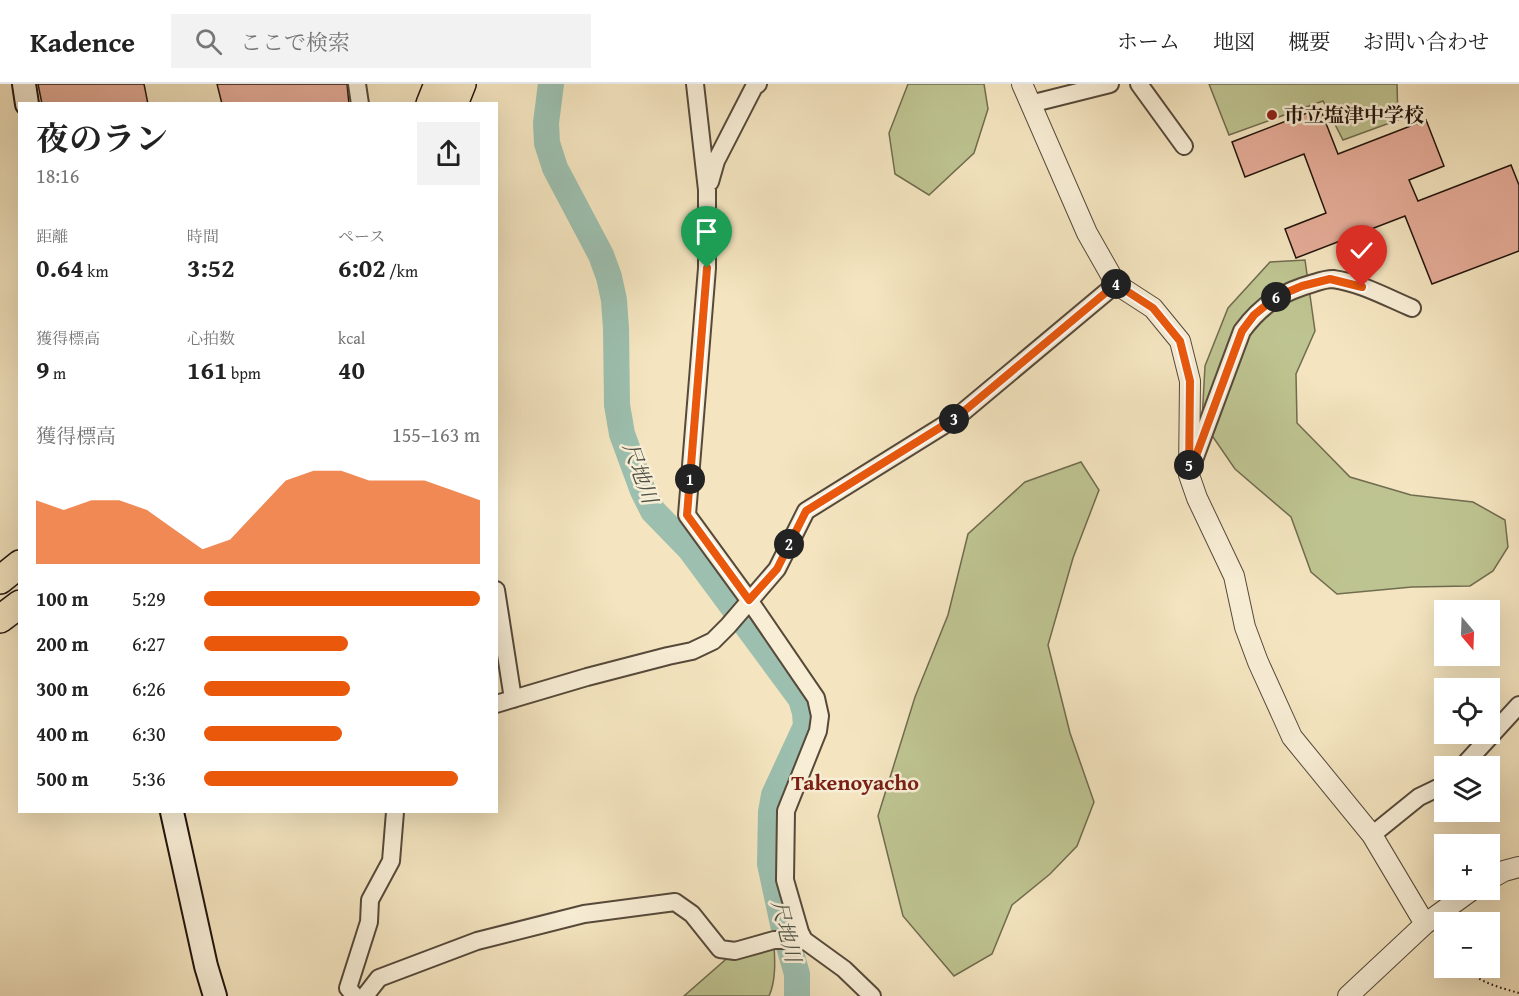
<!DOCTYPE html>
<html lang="ja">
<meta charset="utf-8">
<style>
body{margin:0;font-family:"Gentium Book Plus","Noto Serif JP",serif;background:#f2f2f2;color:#222;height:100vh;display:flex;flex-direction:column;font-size:22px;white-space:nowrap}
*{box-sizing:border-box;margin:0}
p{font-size:20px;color:#767676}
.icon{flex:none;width:33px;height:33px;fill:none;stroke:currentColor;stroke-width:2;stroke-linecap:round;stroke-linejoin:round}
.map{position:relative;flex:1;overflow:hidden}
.side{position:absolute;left:18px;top:18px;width:480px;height:711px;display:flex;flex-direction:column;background:#fff;border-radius:0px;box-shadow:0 6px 24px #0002}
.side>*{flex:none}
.needle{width:39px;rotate:161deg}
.controls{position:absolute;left:1434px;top:516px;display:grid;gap:12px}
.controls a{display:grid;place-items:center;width:66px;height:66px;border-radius:0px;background:#fff;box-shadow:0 6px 24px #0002;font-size:30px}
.pin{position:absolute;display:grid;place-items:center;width:51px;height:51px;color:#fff;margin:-62px -26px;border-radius:50% 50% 50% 0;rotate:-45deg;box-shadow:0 0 6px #0007}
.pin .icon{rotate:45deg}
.km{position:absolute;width:30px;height:30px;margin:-15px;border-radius:50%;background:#222;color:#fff;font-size:16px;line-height:30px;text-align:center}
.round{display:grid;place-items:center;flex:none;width:63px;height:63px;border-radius:0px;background:#f2f2f2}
.head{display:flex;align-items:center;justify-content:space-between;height:102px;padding:0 18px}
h1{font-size:33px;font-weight:700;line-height:45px}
.stats{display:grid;grid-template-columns:repeat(3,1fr);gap:9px;height:102px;padding:6px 18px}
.stats div{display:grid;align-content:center}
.stats b{font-size:26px;font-weight:700}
.stats small{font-size:16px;font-weight:400}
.stats p{font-size:16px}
.chart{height:168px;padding:12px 18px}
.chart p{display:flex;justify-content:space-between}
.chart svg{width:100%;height:108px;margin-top:6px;fill:#ea580c;opacity:.7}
ul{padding:0 18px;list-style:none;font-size:20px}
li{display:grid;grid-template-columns:96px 72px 1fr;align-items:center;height:45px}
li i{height:15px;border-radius:8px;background:#ea580c}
header{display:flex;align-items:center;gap:36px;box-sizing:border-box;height:84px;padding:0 30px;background:#fff;border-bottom:2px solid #e0e0e0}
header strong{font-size:28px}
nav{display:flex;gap:33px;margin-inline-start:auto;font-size:21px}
.search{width:420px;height:54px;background:#f2f2f2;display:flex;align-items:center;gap:15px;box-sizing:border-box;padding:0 21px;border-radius:0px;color:#767676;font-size:22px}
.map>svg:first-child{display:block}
.green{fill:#bec491;stroke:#706c4f;stroke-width:1.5}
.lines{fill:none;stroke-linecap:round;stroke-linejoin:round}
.river{stroke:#9cbfaf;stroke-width:26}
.building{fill:#e5ac98;stroke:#22150d;stroke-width:1.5}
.minor-casing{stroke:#56493a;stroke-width:20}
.tertiary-casing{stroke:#56493a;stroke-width:22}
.secondary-casing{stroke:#22150d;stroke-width:26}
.trunk-casing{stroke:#22150d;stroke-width:30}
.path{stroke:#22150d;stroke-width:2;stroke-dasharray:1.5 3;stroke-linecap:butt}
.minor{stroke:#f8eed6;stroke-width:16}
.tertiary{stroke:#f8eed6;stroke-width:20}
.secondary{stroke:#f8eed6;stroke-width:22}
.trunk{stroke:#f4e5c0;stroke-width:27}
.route-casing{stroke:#fff;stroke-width:12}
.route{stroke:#ea580c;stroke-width:8}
.poi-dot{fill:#8f2418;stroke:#f8eed6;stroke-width:2}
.labels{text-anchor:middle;stroke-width:5;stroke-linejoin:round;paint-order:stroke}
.poi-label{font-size:20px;font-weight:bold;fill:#22150d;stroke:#f8eed6;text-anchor:start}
.water-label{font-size:21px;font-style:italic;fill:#4d5046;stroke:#f8eed6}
.quarter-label{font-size:22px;font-weight:bold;fill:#7a1f14;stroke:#f8eed6}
</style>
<header>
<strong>Kadence</strong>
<div class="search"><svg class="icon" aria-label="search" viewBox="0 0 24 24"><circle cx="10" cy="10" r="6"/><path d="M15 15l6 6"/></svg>ここで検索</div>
<nav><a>ホーム</a><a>地図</a><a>概要</a><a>お問い合わせ</a></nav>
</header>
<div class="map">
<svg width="1519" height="912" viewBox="0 0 1519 912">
<rect width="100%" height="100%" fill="#f4e5c0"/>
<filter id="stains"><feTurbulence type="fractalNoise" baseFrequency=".00333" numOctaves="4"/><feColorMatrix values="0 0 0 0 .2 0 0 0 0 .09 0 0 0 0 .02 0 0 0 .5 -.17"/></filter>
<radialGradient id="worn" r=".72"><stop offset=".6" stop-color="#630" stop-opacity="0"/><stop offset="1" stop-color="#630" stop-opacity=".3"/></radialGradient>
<path class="green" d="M 908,0 L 984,0 L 988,25 L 974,69 L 929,111 L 895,90 L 889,49 Z
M 1209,0 L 1397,0 L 1398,36 L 1343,56 L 1323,17 L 1229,51 Z
M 1305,176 L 1315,247 L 1296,290 L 1297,339 L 1350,393 L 1411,411 L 1473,418 L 1505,436 L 1508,463 L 1493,487 L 1470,502 L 1412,503 L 1337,510 L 1311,488 L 1291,433 L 1235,385 L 1202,337 L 1205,282 L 1228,224 L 1270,178 Z
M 1081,378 L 1099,406 L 1073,474 L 1048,561 L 1070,649 L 1094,718 L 1077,762 L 1050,790 L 1012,821 L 992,870 L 954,892 L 903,832 L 878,732 L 915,613 L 948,531 L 968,450 L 1025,398 Z
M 774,860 C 775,876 776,897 769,912 L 684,912 L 732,870 Z"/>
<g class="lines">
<path class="river" d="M 551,0 L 546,39 L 547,59 L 555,84 L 601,171 L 609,193 L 614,216 L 616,245 L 617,321 L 622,350 L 643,407 L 653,427 L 690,465 L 801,615 L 805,629 L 806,642 L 774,711 L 771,728 L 770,780 L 784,845 L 797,890 L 797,912"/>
</g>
<path class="building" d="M 38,0 L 144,0 L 148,20 L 42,20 Z
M 217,0 L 347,0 L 349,20 L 222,20 Z
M 1320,24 L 1338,70 L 1426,36 L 1444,82 L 1409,96 L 1418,117 L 1511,81 L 1519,101 L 1519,167 L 1432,200 L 1405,132 L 1296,174 L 1285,145 L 1326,129 L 1304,70 L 1245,93 L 1232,58 Z"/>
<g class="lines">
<defs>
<path id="minor" d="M 357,0 L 360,20
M 695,0 L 707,106 L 707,184 L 687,431 L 749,516 L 816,614 L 820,632 L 818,647 L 786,727 L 785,796 L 800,848 L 804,856 L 844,885 L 872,912
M 1139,0 L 1184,62
M 1030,20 L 1110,0
M 710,98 L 716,77 L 754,3 L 758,0
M 1191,384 L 1242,247 C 1262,220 1282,208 1314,199 C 1320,197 1327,195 1333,195 C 1361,199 1386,213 1412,224
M 496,506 L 513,615
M 496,620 L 587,593 L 668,572 L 692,567 L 713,557 L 728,542 L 777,485 L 806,427 L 957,333 L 1116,200
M 1463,682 L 1519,621
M 1372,751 L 1419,713 L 1444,701
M 355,912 L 348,904 L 369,838 L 370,816 L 391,777 L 395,728
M 365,912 L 379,894 L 477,857 L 584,830 L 675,818 L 692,830 L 720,865 L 735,867 L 774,856 L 804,856"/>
<path id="tertiary" d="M 1022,0 L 1087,149 L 1116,200 L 1153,224 L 1180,257 L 1190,297 L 1189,391 L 1197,414 L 1234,492 L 1245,543 L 1258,578 L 1292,653 L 1372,751 L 1425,840
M 1490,795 L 1504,787 L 1519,783
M 1348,912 L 1425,840 L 1472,806"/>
<path id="secondary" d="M 24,0 L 27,20
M 172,728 L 206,882 L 215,912"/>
<path id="trunk" d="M 430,20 L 438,0
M 454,20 L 462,0
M 0,496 L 20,480
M 0,535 L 20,520"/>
</defs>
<use href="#minor" class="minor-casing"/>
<use href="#tertiary" class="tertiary-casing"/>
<use href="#secondary" class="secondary-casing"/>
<use href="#trunk" class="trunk-casing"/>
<path class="path" d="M 1436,852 L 1444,861
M 1465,884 C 1478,898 1501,904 1519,909"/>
<use href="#minor" class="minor"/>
<use href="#tertiary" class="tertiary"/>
<use href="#secondary" class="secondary"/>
<use href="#trunk" class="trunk"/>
</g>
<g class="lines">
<defs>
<path id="route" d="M 707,184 L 687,431 L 749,516 L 777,485 L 806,427 L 957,333 L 1116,200 L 1153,224 L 1180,257 L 1190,297 L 1189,391 L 1242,247 L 1254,231 L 1276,213 L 1302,202 L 1330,195 L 1362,203"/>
</defs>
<use href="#route" class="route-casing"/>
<use href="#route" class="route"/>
</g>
<circle class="poi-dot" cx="1272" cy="31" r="6"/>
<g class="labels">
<g class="poi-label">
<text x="1284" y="38">市立塩津中学校</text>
</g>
<g class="water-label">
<text transform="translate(640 389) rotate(70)" y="7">尺地川</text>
<text transform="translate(786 847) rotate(76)" y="7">尺地川</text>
</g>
<g class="quarter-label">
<text x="855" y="706">Takenoyacho</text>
</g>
</g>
<rect width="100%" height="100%" filter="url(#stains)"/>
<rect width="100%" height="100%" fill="url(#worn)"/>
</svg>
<div class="controls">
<a><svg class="needle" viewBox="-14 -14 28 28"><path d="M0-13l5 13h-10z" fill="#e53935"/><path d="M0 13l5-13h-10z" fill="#767676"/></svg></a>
<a><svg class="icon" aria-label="locate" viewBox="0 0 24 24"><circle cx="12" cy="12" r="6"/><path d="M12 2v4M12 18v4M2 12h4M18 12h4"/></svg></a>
<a><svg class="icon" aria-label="layers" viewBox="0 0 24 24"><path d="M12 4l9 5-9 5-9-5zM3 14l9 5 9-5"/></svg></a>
<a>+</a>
<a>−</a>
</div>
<div class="pin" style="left:707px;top:184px;background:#1e9e55"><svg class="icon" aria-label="arrive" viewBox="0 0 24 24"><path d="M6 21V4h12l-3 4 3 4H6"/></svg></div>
<div class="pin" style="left:1362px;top:203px;background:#d93025"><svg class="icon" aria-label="check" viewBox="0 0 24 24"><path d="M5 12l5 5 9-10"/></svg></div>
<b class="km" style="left:690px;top:395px">1</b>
<b class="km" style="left:789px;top:460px">2</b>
<b class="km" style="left:954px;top:335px">3</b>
<b class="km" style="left:1116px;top:200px">4</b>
<b class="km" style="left:1189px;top:381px">5</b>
<b class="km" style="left:1276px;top:213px">6</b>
<section class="side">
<div class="head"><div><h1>夜のラン</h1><p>18:16</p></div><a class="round"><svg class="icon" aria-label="share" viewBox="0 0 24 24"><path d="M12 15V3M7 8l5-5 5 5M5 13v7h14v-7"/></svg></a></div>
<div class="stats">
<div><p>距離</p><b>0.64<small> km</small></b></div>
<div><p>時間</p><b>3:52</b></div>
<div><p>ペース</p><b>6:02<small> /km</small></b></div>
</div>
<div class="stats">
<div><p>獲得標高</p><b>9<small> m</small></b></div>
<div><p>心拍数</p><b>161<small> bpm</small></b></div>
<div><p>kcal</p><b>40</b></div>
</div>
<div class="chart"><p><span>獲得標高</span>155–163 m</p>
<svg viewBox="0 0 160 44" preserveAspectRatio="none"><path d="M0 44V18L10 22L20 18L30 18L40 22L50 30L60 38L70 34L80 22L90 10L100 6L110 6L120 10L130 10L140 10L150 14L160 18V44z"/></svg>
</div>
<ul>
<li><b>100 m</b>5:29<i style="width:100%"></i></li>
<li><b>200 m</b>6:27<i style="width:52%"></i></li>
<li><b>300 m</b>6:26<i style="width:53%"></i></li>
<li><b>400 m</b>6:30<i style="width:50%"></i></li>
<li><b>500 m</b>5:36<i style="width:92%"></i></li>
</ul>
</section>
</div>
